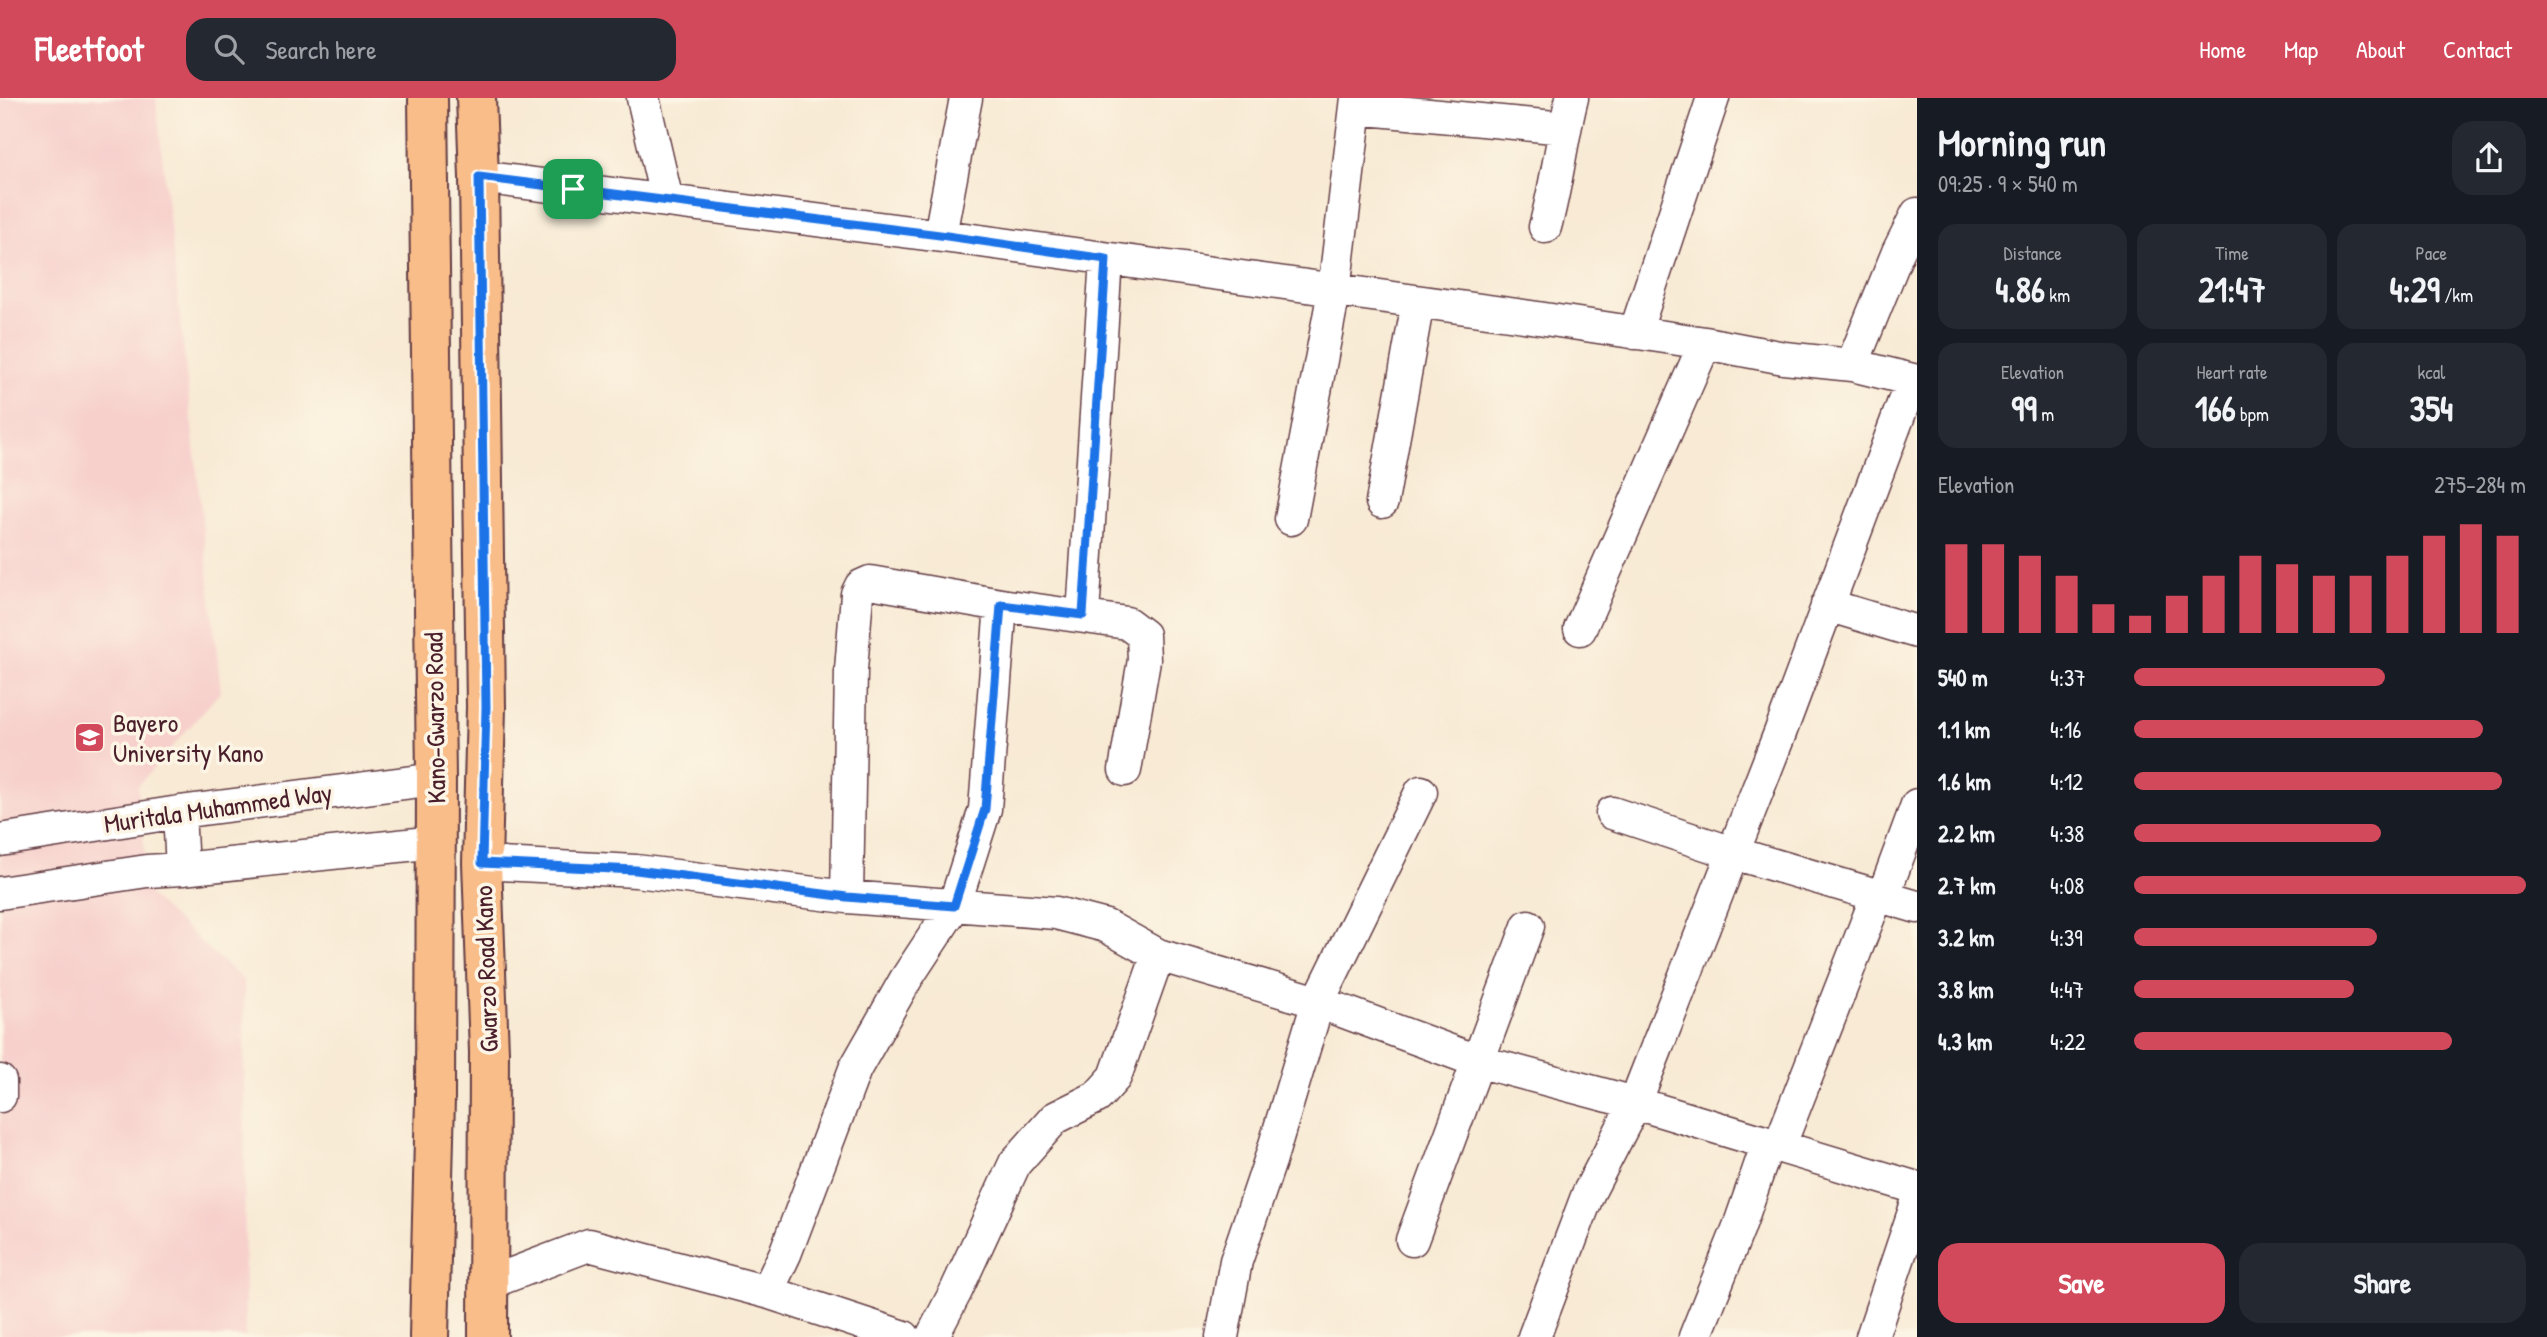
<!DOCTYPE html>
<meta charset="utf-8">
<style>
body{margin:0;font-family:"Patrick Hand",sans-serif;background:#242831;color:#f1f3f6;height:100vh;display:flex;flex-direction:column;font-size:26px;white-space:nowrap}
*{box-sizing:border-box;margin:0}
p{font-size:23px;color:#9ea1a6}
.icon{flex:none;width:38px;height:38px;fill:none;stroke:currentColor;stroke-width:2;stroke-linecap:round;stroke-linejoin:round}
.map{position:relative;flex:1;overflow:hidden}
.sheet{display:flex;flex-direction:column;background:#171b24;width:630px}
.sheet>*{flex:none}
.pin{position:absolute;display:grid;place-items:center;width:60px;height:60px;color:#fff;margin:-30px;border-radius:14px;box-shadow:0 4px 10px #0006}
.round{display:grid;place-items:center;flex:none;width:74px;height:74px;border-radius:21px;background:#242831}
.summary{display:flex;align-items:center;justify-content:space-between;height:119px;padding:0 21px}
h1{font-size:38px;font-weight:700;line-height:52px}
.stats{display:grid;grid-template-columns:repeat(3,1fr);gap:10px;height:119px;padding:7px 21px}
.stats div{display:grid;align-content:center;border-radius:18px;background:#242831;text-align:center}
.stats b{font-size:35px;font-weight:700}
.stats small{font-size:19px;font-weight:400}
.stats p{font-size:19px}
.chart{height:196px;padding:14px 21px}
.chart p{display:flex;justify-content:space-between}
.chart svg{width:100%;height:126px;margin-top:7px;stroke:#d1495b;stroke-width:6}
.action{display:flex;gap:14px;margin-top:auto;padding:14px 21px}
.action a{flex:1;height:80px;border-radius:21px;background:#d1495b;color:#fff;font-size:28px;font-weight:700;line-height:80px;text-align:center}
.action a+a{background:#242831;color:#f1f3f6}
ul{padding:0 21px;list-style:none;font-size:23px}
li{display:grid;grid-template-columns:112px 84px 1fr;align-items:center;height:52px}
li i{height:18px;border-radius:9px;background:#d1495b}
header{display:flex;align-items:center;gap:42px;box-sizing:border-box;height:98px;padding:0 35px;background:#d1495b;color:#fff}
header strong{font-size:33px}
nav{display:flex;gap:38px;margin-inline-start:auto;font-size:24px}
.search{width:490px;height:63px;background:#242831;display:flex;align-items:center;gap:18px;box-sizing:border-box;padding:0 24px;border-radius:21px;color:#9ea1a6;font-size:26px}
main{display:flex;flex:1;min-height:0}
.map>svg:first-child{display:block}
.built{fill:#f7d0cc}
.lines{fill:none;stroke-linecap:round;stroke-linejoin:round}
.minor-casing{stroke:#643d44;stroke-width:35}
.major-casing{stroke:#643d44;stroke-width:42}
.minor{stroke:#fff;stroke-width:32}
.major{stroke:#f8bd89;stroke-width:38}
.route-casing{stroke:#fff;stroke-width:14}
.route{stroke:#1a73e8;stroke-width:9}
.labels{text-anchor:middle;stroke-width:7;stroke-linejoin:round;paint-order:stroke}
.street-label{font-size:26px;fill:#4a1f2b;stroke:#fcf5e5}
.poi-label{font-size:26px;fill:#4a1f2b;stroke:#fcf5e5;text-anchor:start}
</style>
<header>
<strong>Fleetfoot</strong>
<div class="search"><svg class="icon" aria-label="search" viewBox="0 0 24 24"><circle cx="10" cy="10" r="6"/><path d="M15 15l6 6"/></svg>Search here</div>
<nav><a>Home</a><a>Map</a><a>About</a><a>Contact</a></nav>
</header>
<main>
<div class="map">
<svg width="1917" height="1239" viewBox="0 0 1917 1239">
<rect width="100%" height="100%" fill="#fcf5e5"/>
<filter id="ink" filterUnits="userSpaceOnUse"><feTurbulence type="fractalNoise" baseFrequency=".0143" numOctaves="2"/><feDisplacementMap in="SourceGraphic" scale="14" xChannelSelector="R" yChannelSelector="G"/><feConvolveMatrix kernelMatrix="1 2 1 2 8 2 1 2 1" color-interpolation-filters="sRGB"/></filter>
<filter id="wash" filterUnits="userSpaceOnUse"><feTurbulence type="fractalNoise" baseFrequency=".00686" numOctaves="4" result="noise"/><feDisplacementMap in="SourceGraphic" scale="28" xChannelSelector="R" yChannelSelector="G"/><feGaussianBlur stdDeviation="1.57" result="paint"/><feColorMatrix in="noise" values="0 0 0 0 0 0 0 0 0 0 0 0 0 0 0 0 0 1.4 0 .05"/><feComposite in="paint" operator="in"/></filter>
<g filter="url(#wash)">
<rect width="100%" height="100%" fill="#f8ead4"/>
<path class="built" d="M 0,0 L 156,0 L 221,593 L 138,688 L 149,797 L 244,883 L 245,1239 L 0,1239 Z"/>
</g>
<g filter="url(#ink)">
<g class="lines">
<defs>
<path id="minor" d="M 643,0 L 667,103
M 1356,10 L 1565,30
M 479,79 L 973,142 L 1538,220 L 1705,245 L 1784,260 L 1852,267 L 1917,283
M 1545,129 C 1557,86 1561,43 1572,0
M 940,137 L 966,0
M 1635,235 L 1713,0
M 1852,267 L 1898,154 L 1917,116
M 1382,404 L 1418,204
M 1291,421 L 1334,193 L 1357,0
M 1827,507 L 1917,534
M 1083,517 L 1106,161
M 1580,531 L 1705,245
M 179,714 L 182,771
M 1612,715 L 1733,755 L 1917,809
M 0,742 L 179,714 L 436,681
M 482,765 L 636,773 L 847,799 L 1056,815 L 1106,828 L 1158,857 L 1318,904 L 1477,963 L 1635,1005 L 1917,1090
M 0,795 L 147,773 L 182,771 L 436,744
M 847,799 L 851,572 L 857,496 L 861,488 L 870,484 L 1001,507 L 1127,525 L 1143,537 L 1144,562 L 1125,672
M 1883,799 L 1917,707
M 0,983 L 0,998
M 1779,1049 L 1877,798
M 1412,1142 L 1528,828
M 489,1185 L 589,1147 L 767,1194 L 904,1239
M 767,1194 L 785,1156 L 855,971 L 906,881 L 954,808 L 985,711 L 1001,507
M 932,1239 L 956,1193 L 1015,1065 L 1055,1020 L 1097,999 L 1115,979 L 1158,857
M 1222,1239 L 1236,1163 L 1271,1060 L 1318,904 L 1421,694
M 1534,1239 L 1588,1096 L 1635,1005 L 1780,635 L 1912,282
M 1695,1239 L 1739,1129 L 1768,1045
M 1872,1239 L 1917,1105"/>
<path id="major" d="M 428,0 L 436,681 L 435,1001 L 429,1239
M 476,0 L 479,79 L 486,609 L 482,765 L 489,954 L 488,1239"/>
</defs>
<use href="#minor" class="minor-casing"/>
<use href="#major" class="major-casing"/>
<use href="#minor" class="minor"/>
<use href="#major" class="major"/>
</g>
</g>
<g class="lines" filter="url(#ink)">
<defs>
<path id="route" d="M 479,79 L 940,137 L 1106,161 L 1083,517 L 1001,507 L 985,711 L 954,808 L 847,799 L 636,772 L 482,765 L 486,609 Z"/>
</defs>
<use href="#route" class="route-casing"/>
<use href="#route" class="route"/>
</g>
<defs>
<symbol id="university-square" viewBox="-11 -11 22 22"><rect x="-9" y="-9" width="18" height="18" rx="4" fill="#d1495b" stroke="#fcf5e5"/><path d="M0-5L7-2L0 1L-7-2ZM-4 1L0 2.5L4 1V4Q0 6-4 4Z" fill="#fff"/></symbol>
</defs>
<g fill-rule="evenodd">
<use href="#university-square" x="72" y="622" width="35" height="35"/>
</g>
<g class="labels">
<g class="street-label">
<text transform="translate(435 620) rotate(-91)" y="9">Kano-Gwarzo Road</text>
<text transform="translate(218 710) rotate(-8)" y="9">Muritala Muhammed Way</text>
<text transform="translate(486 871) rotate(-92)" y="9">Gwarzo Road Kano</text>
</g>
<g class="poi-label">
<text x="113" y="634">Bayero<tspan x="113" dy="30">University Kano</tspan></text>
</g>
</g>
</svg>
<div class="pin" style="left:573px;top:91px;background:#1e9e55"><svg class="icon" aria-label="arrive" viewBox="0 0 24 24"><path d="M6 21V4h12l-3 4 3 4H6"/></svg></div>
</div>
<section class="sheet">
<div class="summary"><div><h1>Morning run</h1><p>09:25 · 9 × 540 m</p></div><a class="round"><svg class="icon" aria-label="share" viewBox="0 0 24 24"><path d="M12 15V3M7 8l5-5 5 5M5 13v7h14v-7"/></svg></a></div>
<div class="stats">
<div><p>Distance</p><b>4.86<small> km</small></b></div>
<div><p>Time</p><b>21:47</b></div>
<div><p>Pace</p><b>4:29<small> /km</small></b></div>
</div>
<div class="stats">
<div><p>Elevation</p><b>99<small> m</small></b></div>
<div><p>Heart rate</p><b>166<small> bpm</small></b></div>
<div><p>kcal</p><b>354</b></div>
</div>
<div class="chart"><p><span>Elevation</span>275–284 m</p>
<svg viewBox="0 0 160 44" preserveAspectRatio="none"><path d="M5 44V13M15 44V13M25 44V17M35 44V24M45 44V34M55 44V38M65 44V31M75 44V24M85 44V17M95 44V20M105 44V24M115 44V24M125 44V17M135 44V10M145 44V6M155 44V10"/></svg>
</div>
<ul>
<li><b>540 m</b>4:37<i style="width:64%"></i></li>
<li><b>1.1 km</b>4:16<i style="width:89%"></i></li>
<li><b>1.6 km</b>4:12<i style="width:94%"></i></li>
<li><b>2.2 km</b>4:38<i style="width:63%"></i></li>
<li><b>2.7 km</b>4:08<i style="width:100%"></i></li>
<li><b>3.2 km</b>4:39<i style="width:62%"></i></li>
<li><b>3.8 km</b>4:47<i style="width:56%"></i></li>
<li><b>4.3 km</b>4:22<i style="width:81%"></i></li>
</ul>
<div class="action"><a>Save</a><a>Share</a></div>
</section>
</main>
